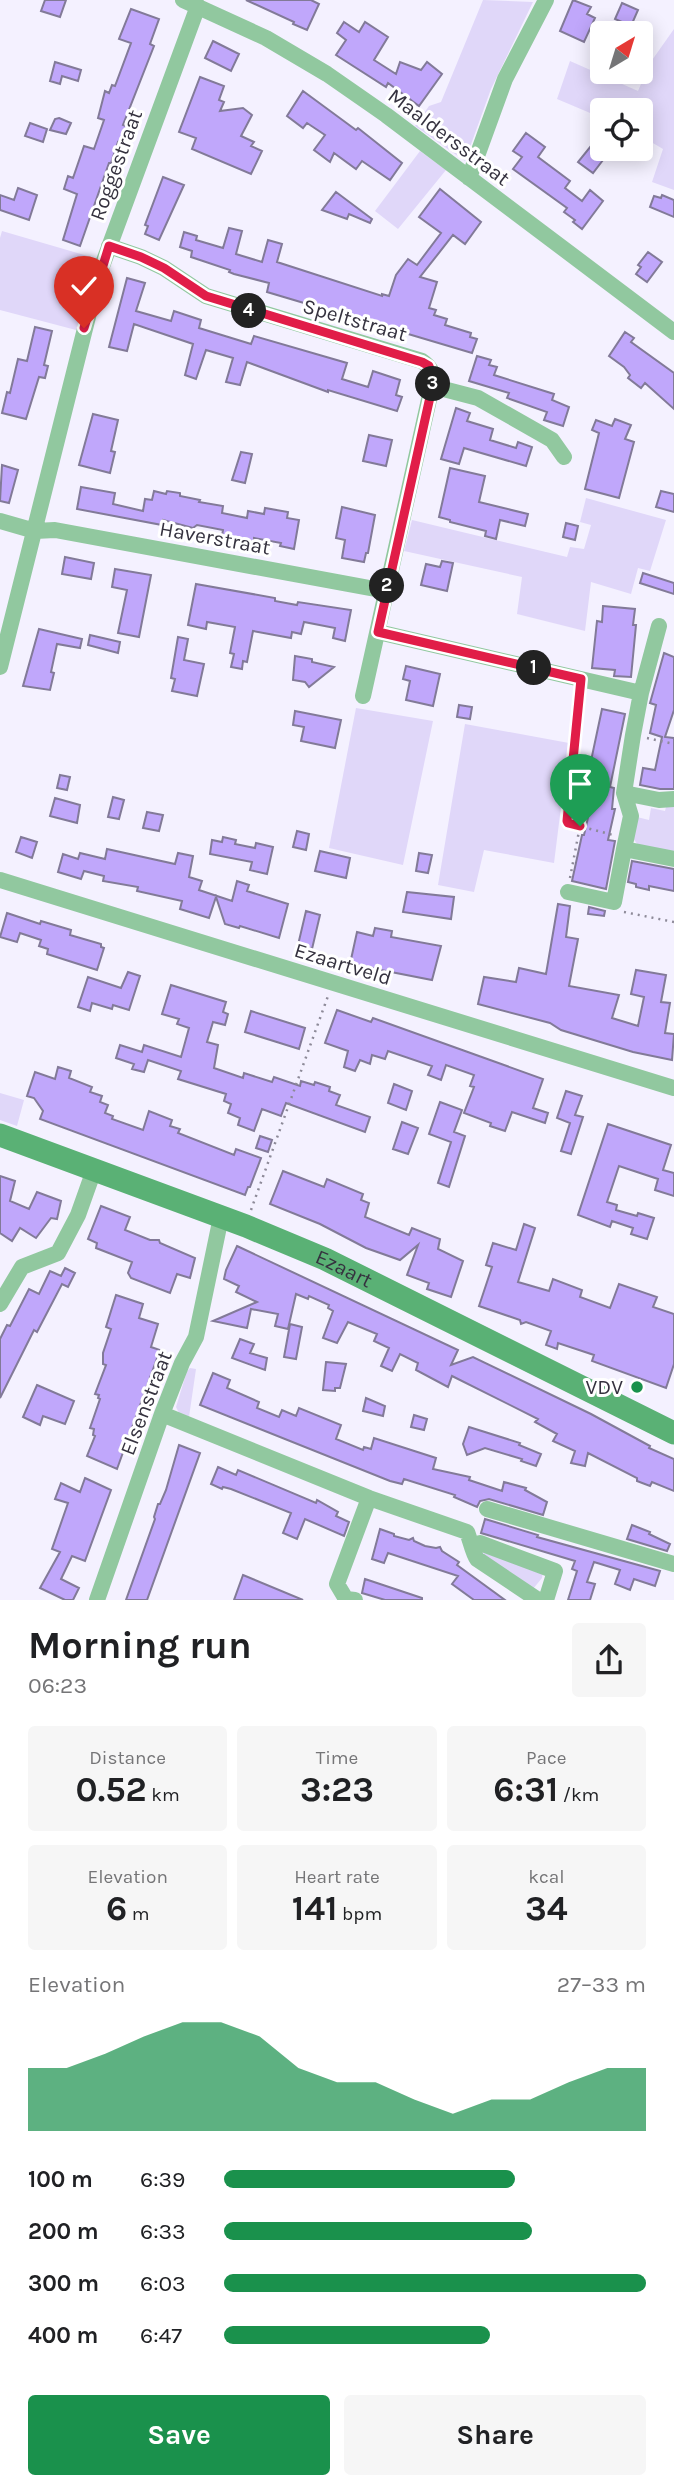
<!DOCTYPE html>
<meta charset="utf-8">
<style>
body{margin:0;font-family:Karla,sans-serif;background:#f6f6f6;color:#202124;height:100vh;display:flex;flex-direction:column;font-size:26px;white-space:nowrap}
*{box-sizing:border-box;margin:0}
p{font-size:23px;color:#757577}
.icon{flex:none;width:38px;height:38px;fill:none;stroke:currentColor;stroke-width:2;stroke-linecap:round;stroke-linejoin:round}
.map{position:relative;height:1600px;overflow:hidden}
.drawer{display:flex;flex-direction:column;background:#fff;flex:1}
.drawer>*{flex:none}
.needle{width:46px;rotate:38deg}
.controls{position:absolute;left:590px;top:21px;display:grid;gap:14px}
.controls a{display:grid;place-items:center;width:63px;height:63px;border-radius:7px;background:#fff;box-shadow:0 4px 18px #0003;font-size:35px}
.pin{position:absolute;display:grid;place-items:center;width:60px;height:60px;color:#fff;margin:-72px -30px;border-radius:50% 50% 50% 0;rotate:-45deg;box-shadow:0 0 7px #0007}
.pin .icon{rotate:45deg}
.km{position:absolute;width:35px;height:35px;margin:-18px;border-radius:50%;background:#222;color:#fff;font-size:19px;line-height:35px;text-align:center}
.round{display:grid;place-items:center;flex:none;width:74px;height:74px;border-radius:7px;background:#f6f6f6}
.overview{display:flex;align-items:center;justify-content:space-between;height:119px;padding:0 28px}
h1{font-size:38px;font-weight:700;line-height:52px}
.metrics{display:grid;grid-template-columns:repeat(3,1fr);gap:10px;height:119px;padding:7px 28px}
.metrics div{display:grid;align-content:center;border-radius:7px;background:#f6f6f6;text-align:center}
.metrics b{font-size:35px;font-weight:700}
.metrics small{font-size:19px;font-weight:400}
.metrics p{font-size:19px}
.chart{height:196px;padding:14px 28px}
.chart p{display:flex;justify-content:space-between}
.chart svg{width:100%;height:126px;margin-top:7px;fill:#1a914c;opacity:.7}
.action{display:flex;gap:14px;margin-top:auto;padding:14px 28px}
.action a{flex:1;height:80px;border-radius:7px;background:#1a914c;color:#fff;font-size:28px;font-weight:700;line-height:80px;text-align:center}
.action a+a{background:#f6f6f6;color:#202124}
ul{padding:0 28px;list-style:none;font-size:23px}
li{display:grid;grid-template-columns:112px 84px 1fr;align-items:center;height:52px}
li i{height:18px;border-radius:9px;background:#1a914c}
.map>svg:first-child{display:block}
.green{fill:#e0d7f9}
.building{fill:#c0a7fb;stroke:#827a98;stroke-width:2}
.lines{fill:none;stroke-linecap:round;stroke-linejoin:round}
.path{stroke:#8d8a98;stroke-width:2.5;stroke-dasharray:2 5;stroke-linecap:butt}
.street{stroke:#91c89f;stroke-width:16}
.secondary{stroke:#5ab175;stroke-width:23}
.route-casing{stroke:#fff;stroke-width:14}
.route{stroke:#e11d48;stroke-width:9}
.poi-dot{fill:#1a914c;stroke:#fff;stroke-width:2.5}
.labels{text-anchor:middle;stroke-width:6;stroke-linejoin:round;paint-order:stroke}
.street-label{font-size:21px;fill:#35323f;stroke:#fff}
.poi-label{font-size:21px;fill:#35323f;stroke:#fff;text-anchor:end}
</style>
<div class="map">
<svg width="674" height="1600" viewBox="0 0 674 1600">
<rect width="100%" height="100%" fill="#f4f1ff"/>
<path class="green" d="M 483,0 L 533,2 L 491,89 L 465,161 L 415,126 L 429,106 L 441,102 Z
M 674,29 L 674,190 L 652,182 L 663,149 L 641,136 L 640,110 L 602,110 L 602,118 L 557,99 L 570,61 L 638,91 L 650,63 Z
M 420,151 L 446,170 L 398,229 L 375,211 Z
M 2,231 L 98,259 L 76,330 L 0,310 L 0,238 Z
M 586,498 L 666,520 L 650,571 L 638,568 L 631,594 L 591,582 L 585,631 L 517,614 L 522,577 L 404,551 L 412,520 L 567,557 L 570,547 L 584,549 L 591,525 L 580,522 Z
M 356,708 L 433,721 L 403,865 L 329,848 Z
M 465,724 L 569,743 L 554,863 L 484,850 L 474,892 L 438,885 Z
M 667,803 L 674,805 L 674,852 L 638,845 L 632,837 L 637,817 L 649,820 L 651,808 L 665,811 Z
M 0,1093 L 24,1100 L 17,1126 L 0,1120 Z
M 190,1368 L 196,1369 L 189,1417 L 180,1415 L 176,1407 L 187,1371 Z
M 479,1550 L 543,1572 L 542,1578 L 533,1589 L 482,1558 Z"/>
<path class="building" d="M 45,0 L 66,0 L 60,17 L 41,11 Z
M 246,0 L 311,0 L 319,4 L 307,30 L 293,24 L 294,22 Z
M 573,0 L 591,7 L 587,14 L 595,18 L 584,42 L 560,31 Z
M 622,3 L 638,10 L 631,26 L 615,19 Z
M 131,9 L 159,19 L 150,44 L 154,46 L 123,125 L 128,127 L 122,144 L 118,142 L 111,163 L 109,163 L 80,246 L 63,240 L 77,194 L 64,189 L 68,176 L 73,178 L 84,146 L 94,149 L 104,120 L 98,118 L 105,91 L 109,93 L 112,85 L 115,86 L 131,43 L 119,39 Z
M 344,22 L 359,32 L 365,22 L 388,37 L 374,60 L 396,74 L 400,62 L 421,70 L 427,62 L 442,74 L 419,106 L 388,83 L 386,87 L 336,55 L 346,40 L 337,33 Z
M 213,41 L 239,54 L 231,71 L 205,58 Z
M 55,62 L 81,70 L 78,81 L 62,76 L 60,84 L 50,81 Z
M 200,77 L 224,86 L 219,100 L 224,102 L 220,111 L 243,108 L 252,115 L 241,136 L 254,142 L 251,146 L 262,151 L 251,174 L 192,149 L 196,138 L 179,132 Z
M 303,91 L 356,130 L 358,128 L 402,163 L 390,180 L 362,161 L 356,169 L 334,153 L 330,162 L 314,150 L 325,135 L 307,123 L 303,128 L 287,116 Z
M 59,118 L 71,123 L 66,134 L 50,130 L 55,119 Z
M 30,123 L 47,129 L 43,142 L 25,136 Z
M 526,133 L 545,147 L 538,157 L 570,181 L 565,188 L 582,201 L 590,190 L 603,201 L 582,229 L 573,222 L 575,220 L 564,212 L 567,208 L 513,169 L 522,157 L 513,151 Z
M 595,141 L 604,149 L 598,156 L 603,160 L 593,173 L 578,162 Z
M 163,177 L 184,185 L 159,240 L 145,234 L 148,226 L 145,225 Z
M 18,188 L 37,195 L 29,220 L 0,210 L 0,195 L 14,200 Z
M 440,189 L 481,222 L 465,244 L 453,235 L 420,277 L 437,282 L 429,308 L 436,310 L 434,315 L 447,319 L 445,325 L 471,333 L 470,337 L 477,339 L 472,353 L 267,292 L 269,283 L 234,274 L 229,272 L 230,270 L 191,257 L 192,251 L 180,247 L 184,232 L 197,236 L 196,240 L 223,248 L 229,228 L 242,231 L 236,254 L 262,262 L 268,240 L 282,244 L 277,262 L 382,296 L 382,294 L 389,296 L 396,275 L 408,259 L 417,265 L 441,233 L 419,217 Z
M 336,192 L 372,219 L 370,223 L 349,214 L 347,219 L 322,210 Z
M 662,195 L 674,200 L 674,217 L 650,207 L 654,196 L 661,198 Z
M 648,252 L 662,262 L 647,282 L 636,274 L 641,267 L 638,265 Z
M 127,278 L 145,283 L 136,311 L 171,321 L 174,311 L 201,320 L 199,328 L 251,344 L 254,336 L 347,363 L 342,379 L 368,387 L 373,371 L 400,380 L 396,395 L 402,397 L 397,411 L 328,390 L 328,392 L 247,362 L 240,385 L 226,382 L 233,358 L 206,350 L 196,379 L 185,375 L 193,344 L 134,324 L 127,351 L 109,347 Z
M 35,327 L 52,331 L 44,365 L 48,366 L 45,378 L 39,377 L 26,419 L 2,413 L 7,392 L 10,393 L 18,359 L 27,361 Z
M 625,332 L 634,338 L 631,342 L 674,373 L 674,409 L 645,383 L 641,388 L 628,378 L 630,375 L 624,367 L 609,356 Z
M 477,356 L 491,360 L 489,365 L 497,367 L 494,375 L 554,394 L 552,400 L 569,407 L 563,426 L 544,420 L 547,412 L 507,398 L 509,393 L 469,381 Z
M 456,408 L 470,413 L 467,421 L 493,429 L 490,440 L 516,448 L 518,442 L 532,447 L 526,466 L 464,448 L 459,464 L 441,459 Z
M 93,414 L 118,420 L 111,451 L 115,452 L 110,473 L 79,465 Z
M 615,419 L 631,425 L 625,439 L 634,442 L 619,498 L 585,489 L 599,433 L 592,430 L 596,420 L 612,426 Z
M 369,435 L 392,440 L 386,466 L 363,461 Z
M 241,452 L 252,454 L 245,483 L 232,480 Z
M 2,465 L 18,470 L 9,503 L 0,501 Z
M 450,468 L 485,476 L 479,502 L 528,514 L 525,526 L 500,520 L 496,539 L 485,536 L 486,531 L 450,522 L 450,520 L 439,517 Z
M 81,487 L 115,493 L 113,504 L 143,511 L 145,499 L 152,500 L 154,491 L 166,494 L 167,491 L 180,493 L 180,496 L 200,500 L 199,502 L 223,506 L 222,513 L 247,518 L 248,511 L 264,514 L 265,508 L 288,512 L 287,518 L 299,520 L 294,549 L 280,546 L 281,543 L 254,538 L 254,542 L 222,536 L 223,530 L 197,525 L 193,528 L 163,520 L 162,525 L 77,509 Z
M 661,491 L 674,494 L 674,512 L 656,507 Z
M 342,507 L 375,515 L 368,553 L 366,553 L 364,562 L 342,558 L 345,540 L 336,538 Z
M 566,523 L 578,526 L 575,540 L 563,537 Z
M 65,557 L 94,563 L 91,579 L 62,574 Z
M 442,561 L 453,563 L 447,591 L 421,585 L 426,564 L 440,567 Z
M 115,569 L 151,575 L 139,637 L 118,633 L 127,590 L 112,587 Z
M 643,573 L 674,583 L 674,594 L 640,583 Z
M 196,584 L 275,598 L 275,601 L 297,605 L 298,602 L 351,610 L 345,641 L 333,638 L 335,628 L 304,622 L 301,634 L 292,632 L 291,638 L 253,631 L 247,662 L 243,661 L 242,669 L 231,667 L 234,654 L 230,653 L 235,627 L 207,622 L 206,629 L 188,625 Z
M 603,606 L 635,609 L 633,625 L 636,625 L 631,677 L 614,676 L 615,670 L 592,668 L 597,621 L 602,622 Z
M 39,629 L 82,639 L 80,648 L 57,644 L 51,672 L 54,673 L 50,690 L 23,686 Z
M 90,635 L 120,642 L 118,653 L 88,645 Z
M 178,637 L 188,639 L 184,660 L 204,664 L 197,696 L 172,691 L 175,679 L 171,678 Z
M 664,653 L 674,657 L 674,710 L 665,737 L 674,738 L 674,789 L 660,789 L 640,785 L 643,768 L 655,770 L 662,737 L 650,733 L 656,705 L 650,703 Z
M 295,656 L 312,659 L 312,662 L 334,667 L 309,687 L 305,682 L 293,680 Z
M 406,666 L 440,674 L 433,706 L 406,700 L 410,681 L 403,679 Z
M 459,705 L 472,707 L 470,719 L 457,717 Z
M 602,709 L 625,714 L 610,787 L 614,788 L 612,809 L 615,809 L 608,840 L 615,841 L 606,889 L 572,881 L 582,835 L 584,835 L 590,809 L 587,809 L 594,777 L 588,775 Z
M 295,711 L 341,720 L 335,748 L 301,741 L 304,727 L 293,725 Z
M 60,775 L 70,777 L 67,790 L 57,788 Z
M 113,797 L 124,800 L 119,819 L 108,817 Z
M 55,798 L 80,805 L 77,823 L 50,816 Z
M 147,812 L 163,815 L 159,831 L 143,828 Z
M 297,831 L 309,834 L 306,850 L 293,847 Z
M 21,837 L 37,842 L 32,858 L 16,852 Z
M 223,837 L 236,840 L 235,844 L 255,848 L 256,843 L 273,847 L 267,874 L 250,870 L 252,862 L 210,854 L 212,840 L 222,842 Z
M 107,849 L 175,864 L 178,853 L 193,856 L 189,877 L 202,881 L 199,890 L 232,901 L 237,881 L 249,885 L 247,891 L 288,904 L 279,938 L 240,926 L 239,928 L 225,924 L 216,897 L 209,918 L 180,909 L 182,901 L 137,891 L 138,887 L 103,881 L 104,876 L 84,871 L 81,879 L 58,872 L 63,854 L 78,859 L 80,853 L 105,859 Z
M 320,851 L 350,858 L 346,878 L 315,871 Z
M 419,853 L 432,855 L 428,873 L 416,871 Z
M 632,861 L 674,869 L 674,891 L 649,886 L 649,890 L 636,887 L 636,884 L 628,882 Z
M 407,892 L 454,897 L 451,919 L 403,912 Z
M 558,904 L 570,906 L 566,937 L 578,939 L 569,986 L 619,995 L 612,1018 L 638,1026 L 644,997 L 631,994 L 636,970 L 666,975 L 661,1002 L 670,1003 L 665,1033 L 674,1034 L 672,1060 L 633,1052 L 561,1030 L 550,1023 L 478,1004 L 484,977 L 516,982 L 519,968 L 546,974 Z
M 589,907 L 605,911 L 604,916 L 588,914 Z
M 306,911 L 320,915 L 312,949 L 298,945 Z
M 7,913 L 40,924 L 41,921 L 71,930 L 70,935 L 101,944 L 101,947 L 104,948 L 97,970 L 47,954 L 48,949 L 39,946 L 41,940 L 20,933 L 17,942 L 0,937 Z
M 375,928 L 392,931 L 391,937 L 441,946 L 432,980 L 350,964 L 357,932 L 373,936 Z
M 128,972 L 140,976 L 129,1010 L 113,1005 L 112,1009 L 92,1003 L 90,1011 L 78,1007 L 88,977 L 121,988 Z
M 171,985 L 226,1002 L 223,1012 L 228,1014 L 225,1025 L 213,1022 L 207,1042 L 218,1045 L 214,1068 L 243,1078 L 244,1073 L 272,1082 L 274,1077 L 300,1086 L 301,1081 L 314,1085 L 315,1082 L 330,1087 L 329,1091 L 340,1095 L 336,1105 L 370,1117 L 365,1132 L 286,1103 L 281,1116 L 262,1109 L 254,1131 L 238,1125 L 240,1118 L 228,1113 L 231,1104 L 224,1101 L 226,1094 L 178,1079 L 181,1071 L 148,1060 L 144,1072 L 132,1069 L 134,1064 L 116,1058 L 120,1045 L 142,1052 L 144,1045 L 181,1057 L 189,1028 L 177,1024 L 179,1019 L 162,1014 Z
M 337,1010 L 371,1022 L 373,1018 L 543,1079 L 533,1108 L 548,1113 L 545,1123 L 512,1112 L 505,1131 L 490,1126 L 491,1123 L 464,1113 L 474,1087 L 470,1086 L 474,1075 L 446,1065 L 441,1080 L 428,1075 L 432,1066 L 388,1051 L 385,1059 L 372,1055 L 370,1064 L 360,1060 L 355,1071 L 344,1067 L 348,1051 L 325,1043 Z
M 251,1011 L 305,1028 L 299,1049 L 245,1032 Z
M 58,1067 L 71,1071 L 69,1078 L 92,1087 L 90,1092 L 102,1096 L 100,1102 L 108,1105 L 105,1113 L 113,1116 L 112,1119 L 143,1130 L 149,1111 L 172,1120 L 170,1126 L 180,1129 L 178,1133 L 234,1155 L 236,1149 L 261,1158 L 250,1187 L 248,1187 L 245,1195 L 40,1119 L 43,1111 L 34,1098 L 27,1096 L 35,1072 L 55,1079 Z
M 394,1084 L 412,1091 L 406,1110 L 388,1103 Z
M 566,1091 L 582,1096 L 575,1115 L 583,1117 L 571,1154 L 561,1151 L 570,1123 L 557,1118 Z
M 440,1102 L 462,1110 L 454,1132 L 465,1136 L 449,1187 L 438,1183 L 451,1142 L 429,1134 Z
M 402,1122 L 418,1128 L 408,1154 L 393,1149 Z
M 608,1124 L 671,1145 L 663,1170 L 674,1173 L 674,1196 L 655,1190 L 658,1179 L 619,1166 L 607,1202 L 617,1205 L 616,1210 L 637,1216 L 638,1213 L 654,1218 L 647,1239 L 631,1234 L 633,1228 L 612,1221 L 610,1227 L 578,1215 Z
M 260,1136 L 272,1140 L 268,1152 L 256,1148 Z
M 283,1171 L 324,1187 L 327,1179 L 363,1194 L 361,1200 L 369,1203 L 365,1217 L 409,1235 L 412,1228 L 440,1239 L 438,1249 L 463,1261 L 451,1297 L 427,1289 L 429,1283 L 407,1275 L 418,1245 L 400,1260 L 366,1248 L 320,1224 L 270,1204 Z
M 0,1176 L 15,1181 L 10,1201 L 29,1209 L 37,1192 L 61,1201 L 57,1219 L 51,1218 L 36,1238 L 20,1228 L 12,1241 L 0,1233 Z
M 101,1206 L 130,1217 L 125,1230 L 150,1240 L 159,1240 L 160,1243 L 195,1258 L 190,1278 L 177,1274 L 170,1293 L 131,1278 L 128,1273 L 132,1262 L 96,1248 L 97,1243 L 88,1239 Z
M 524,1224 L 535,1228 L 518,1282 L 549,1291 L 553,1279 L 582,1290 L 580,1297 L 610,1308 L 619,1284 L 657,1297 L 653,1307 L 674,1314 L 674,1364 L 666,1388 L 592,1361 L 594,1355 L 558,1343 L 557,1349 L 546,1345 L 551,1331 L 526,1322 L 521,1324 L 520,1320 L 479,1306 L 492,1267 L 486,1265 L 493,1243 L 516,1250 Z
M 237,1246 L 458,1350 L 451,1365 L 473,1357 L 591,1414 L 650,1446 L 649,1448 L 674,1459 L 674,1491 L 652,1482 L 650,1486 L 637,1481 L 637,1478 L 588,1453 L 585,1466 L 571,1463 L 575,1451 L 553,1441 L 557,1434 L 535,1422 L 538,1419 L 452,1376 L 448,1387 L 416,1370 L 418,1363 L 400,1354 L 392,1371 L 381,1366 L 389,1348 L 374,1341 L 377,1334 L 348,1322 L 337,1343 L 323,1338 L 333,1311 L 328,1308 L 329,1305 L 309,1296 L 308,1299 L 296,1294 L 288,1329 L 275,1326 L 278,1314 L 251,1309 L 247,1328 L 213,1321 L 257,1302 L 236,1292 L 239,1286 L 224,1279 L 226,1270 Z
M 65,1268 L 75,1273 L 68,1287 L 62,1284 L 37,1332 L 34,1330 L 0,1398 L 0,1339 L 7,1325 L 10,1326 L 29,1289 L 39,1294 L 50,1271 L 61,1276 Z
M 116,1295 L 143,1304 L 139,1318 L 158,1324 L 151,1347 L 160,1350 L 117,1469 L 87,1456 L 95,1436 L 93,1435 L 94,1429 L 90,1428 L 100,1399 L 98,1398 L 99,1395 L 95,1394 L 106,1365 L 103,1364 L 103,1353 L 111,1329 L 106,1327 Z
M 290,1324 L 302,1327 L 296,1359 L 284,1357 Z
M 240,1339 L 254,1344 L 250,1353 L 267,1358 L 265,1370 L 232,1358 Z
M 326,1362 L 346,1364 L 340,1388 L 335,1388 L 335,1391 L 323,1390 Z
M 213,1373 L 230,1380 L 227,1388 L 259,1402 L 257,1408 L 279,1417 L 282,1410 L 296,1416 L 299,1408 L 341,1425 L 336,1439 L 363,1450 L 364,1447 L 371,1449 L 374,1438 L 436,1458 L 433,1469 L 470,1477 L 469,1480 L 502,1491 L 504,1482 L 526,1488 L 525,1490 L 547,1502 L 543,1515 L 489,1499 L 480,1501 L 477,1507 L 454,1497 L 455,1495 L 404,1479 L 402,1484 L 390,1481 L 200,1405 Z
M 37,1385 L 74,1401 L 65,1424 L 43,1416 L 40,1425 L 23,1417 Z
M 366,1398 L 385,1406 L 383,1416 L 363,1411 Z
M 414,1415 L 427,1419 L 424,1430 L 411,1427 Z
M 469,1427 L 520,1443 L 519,1445 L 541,1454 L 536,1466 L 521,1461 L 522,1459 L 485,1448 L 467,1455 L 463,1444 Z
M 179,1445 L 200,1453 L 147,1600 L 126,1600 L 155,1519 L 154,1517 L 158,1504 L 160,1504 L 166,1490 Z
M 218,1467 L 236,1475 L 238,1470 L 316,1503 L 317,1500 L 338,1512 L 336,1516 L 349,1522 L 344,1536 L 305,1519 L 297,1539 L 283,1533 L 291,1513 L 231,1489 L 223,1487 L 222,1489 L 211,1484 Z
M 85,1478 L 111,1490 L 85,1561 L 72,1556 L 61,1579 L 79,1588 L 73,1600 L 65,1600 L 40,1588 L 60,1552 L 52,1549 L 68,1503 L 55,1499 L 61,1483 L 80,1492 Z
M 485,1519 L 538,1535 L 537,1537 L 660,1571 L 655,1586 L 634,1579 L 630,1590 L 615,1584 L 620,1570 L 594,1562 L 587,1582 L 595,1584 L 590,1600 L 568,1600 L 577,1571 L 572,1569 L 575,1561 L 481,1533 Z
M 632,1525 L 650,1532 L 649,1534 L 670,1544 L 667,1551 L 627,1539 Z
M 380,1529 L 394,1534 L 394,1536 L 409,1540 L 413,1538 L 414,1541 L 425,1546 L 436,1548 L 440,1547 L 442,1551 L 459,1562 L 457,1565 L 505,1600 L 474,1600 L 452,1584 L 458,1576 L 388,1553 L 384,1563 L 372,1559 Z
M 243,1575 L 303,1600 L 234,1600 Z
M 365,1579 L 422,1598 L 422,1600 L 385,1600 L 362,1593 Z"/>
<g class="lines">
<path class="path" d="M 580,692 L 567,821 L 568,823 L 613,835
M 647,738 L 674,744
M 570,878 L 580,826
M 624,912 L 674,922
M 251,1210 L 328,996"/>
<path class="street" d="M 183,0 L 266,38 L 327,74 L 386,115 L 674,332
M 469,178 L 505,79 L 546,0
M 109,246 L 141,257 L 164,268 L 206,296 L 422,361 C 432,368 435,375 432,386 L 478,398 L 552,440 L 564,457
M 0,521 L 35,531 L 55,530 L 386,591
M 659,626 L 641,693 L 633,735 L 624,793 L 631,816 L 624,849 L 674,859
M 378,632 L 641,693
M 0,667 L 98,277 L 198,6
M 363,696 L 432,386
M 624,793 L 659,800 L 674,799
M 0,880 L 674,1088
M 568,892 L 614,902 L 624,849
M 0,1304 L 22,1267 L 58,1253 L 78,1215 L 94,1170
M 162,1414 L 369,1498 L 467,1532 C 470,1539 473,1554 477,1559 L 538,1600
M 487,1509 L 674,1564
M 474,1545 L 480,1543 L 555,1571 L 546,1600
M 97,1600 L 162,1414 L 182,1363 L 196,1337 L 221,1217
M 355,1600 L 346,1599 L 337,1584 L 369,1498"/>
<path class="secondary" id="s1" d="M 0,1135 L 246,1226 L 325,1259 L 674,1433"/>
</g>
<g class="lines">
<defs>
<path id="route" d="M 84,328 L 109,246 L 141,257 L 164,268 L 206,296 L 422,362 L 429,366 L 434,379 L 378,632 L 581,679 L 567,821 L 568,823 L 580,826"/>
</defs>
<use href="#route" class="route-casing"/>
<use href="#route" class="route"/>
</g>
<circle class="poi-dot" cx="637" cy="1387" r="7"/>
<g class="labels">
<g class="street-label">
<text transform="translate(449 137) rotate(37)" y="7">Maaldersstraat</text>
<text transform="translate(116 165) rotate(-70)" y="7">Roggestraat</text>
<text transform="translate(355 320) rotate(16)" y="7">Speltstraat</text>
<text transform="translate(215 538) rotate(10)" y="7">Haverstraat</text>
<text transform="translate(343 964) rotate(17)" y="7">Ezaartveld</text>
<text dy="7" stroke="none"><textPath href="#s1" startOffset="369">Ezaart</textPath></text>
<text transform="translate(146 1403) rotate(-69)" y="7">Elsenstraat</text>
</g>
<g class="poi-label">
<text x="623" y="1394">VDV</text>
</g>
</g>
</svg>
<div class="controls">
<a><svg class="needle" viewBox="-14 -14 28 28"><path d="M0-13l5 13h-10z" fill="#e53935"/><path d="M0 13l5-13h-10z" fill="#757577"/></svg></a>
<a><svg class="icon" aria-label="locate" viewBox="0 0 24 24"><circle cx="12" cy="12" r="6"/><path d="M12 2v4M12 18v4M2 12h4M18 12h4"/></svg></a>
</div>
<div class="pin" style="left:580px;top:826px;background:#1e9e55"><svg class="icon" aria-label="arrive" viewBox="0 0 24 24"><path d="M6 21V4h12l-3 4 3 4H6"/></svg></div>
<div class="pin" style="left:84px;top:328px;background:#d93025"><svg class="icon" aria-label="check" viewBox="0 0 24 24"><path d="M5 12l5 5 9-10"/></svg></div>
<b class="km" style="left:534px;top:668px">1</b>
<b class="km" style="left:387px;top:586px">2</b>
<b class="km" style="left:433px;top:384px">3</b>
<b class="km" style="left:249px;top:311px">4</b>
</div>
<section class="drawer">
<div class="overview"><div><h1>Morning run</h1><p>06:23</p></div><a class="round"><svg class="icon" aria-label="share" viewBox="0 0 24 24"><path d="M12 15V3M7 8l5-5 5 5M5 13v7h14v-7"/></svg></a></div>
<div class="metrics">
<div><p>Distance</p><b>0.52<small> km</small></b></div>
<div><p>Time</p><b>3:23</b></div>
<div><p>Pace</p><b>6:31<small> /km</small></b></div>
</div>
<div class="metrics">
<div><p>Elevation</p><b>6<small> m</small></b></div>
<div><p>Heart rate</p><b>141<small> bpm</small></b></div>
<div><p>kcal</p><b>34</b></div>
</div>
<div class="chart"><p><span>Elevation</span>27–33 m</p>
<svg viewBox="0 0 160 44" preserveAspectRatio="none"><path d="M0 44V22L10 22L20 17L30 11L40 6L50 6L60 11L70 22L80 27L90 27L100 33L110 38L120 33L130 33L140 27L150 22L160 22V44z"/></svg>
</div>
<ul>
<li><b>100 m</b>6:39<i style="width:69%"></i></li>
<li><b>200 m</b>6:33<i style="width:73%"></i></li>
<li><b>300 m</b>6:03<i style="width:100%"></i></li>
<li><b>400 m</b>6:47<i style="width:63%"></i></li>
</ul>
<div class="action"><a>Save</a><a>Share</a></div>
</section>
